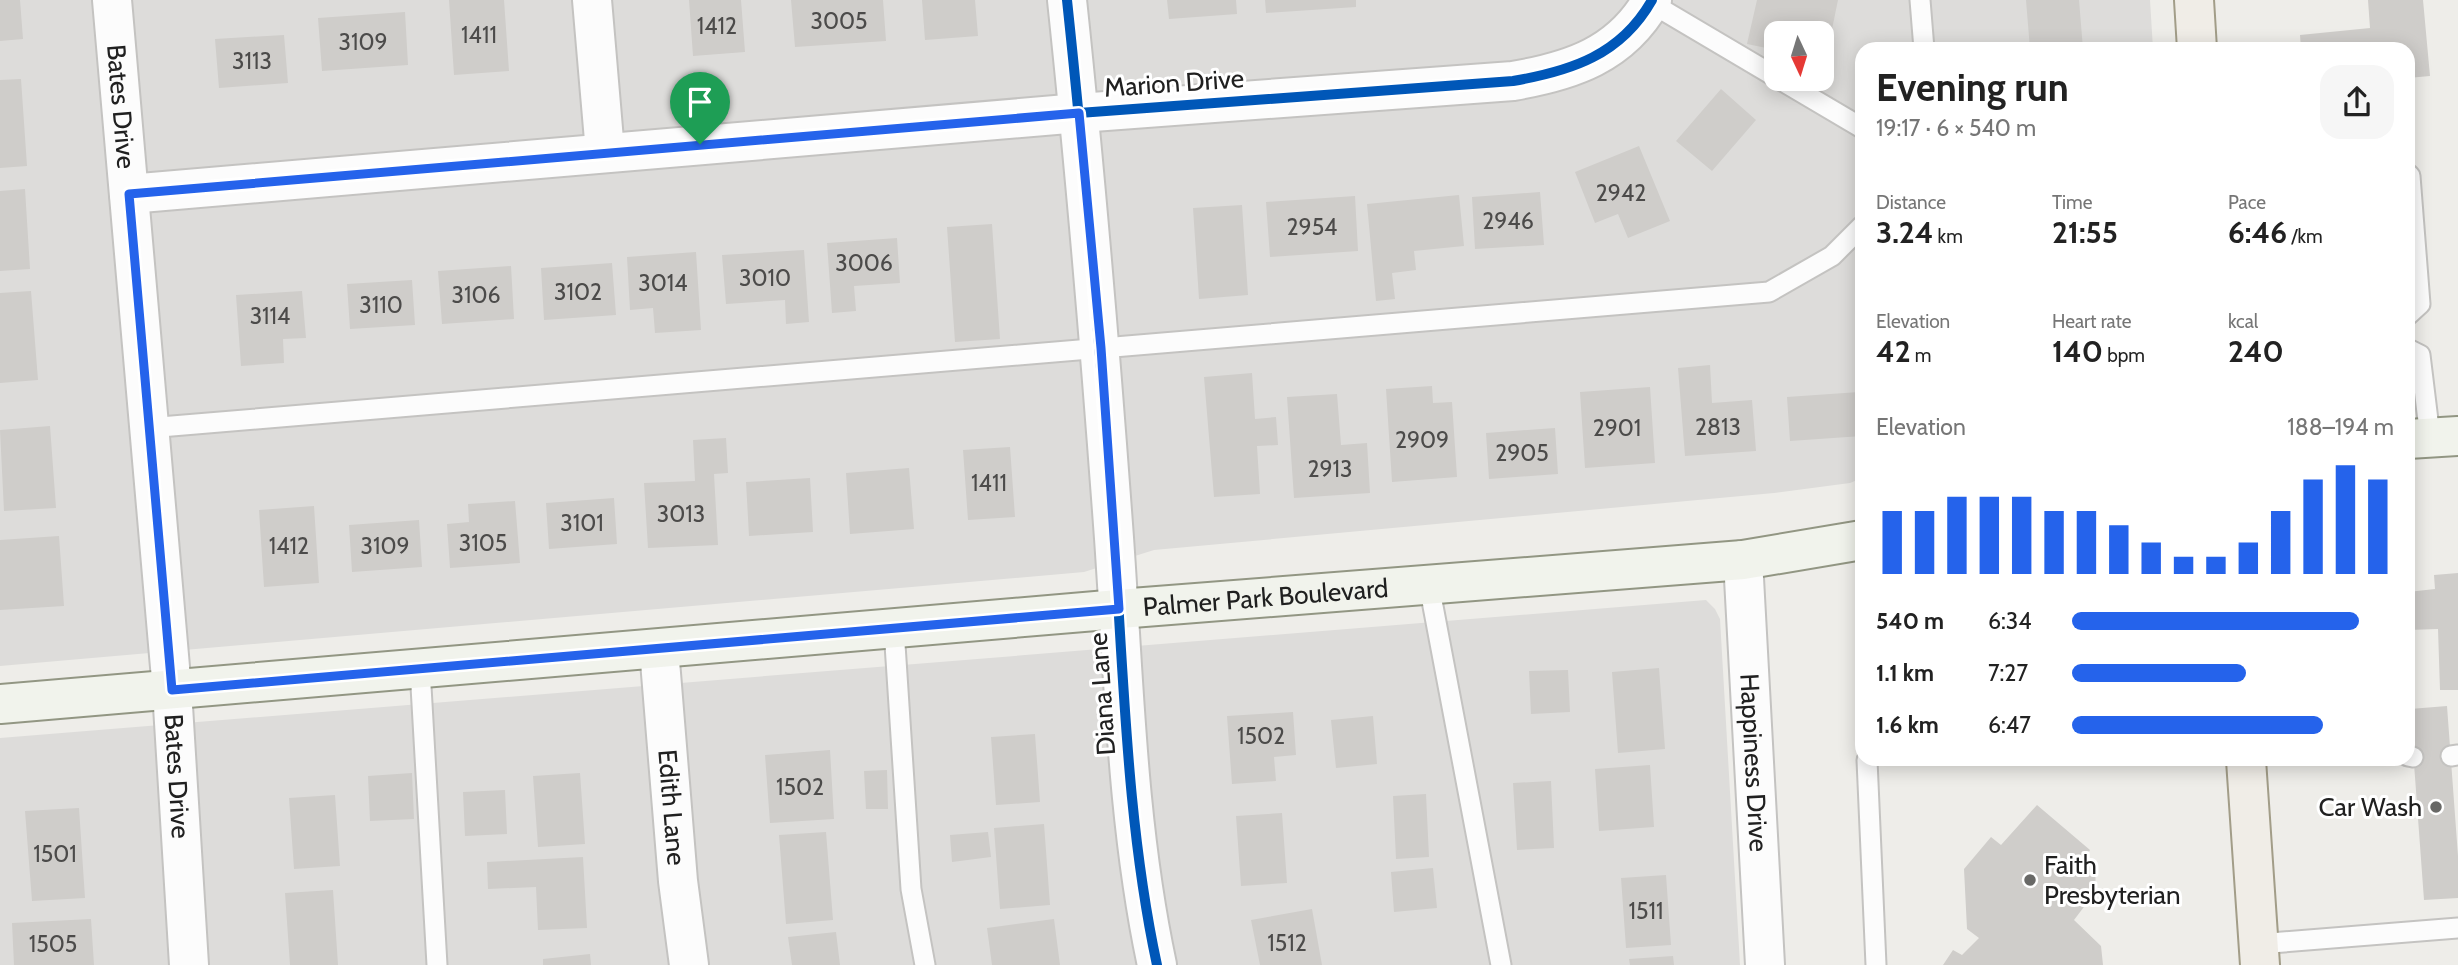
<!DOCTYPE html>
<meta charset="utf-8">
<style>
body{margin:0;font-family:Cabin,sans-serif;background:#f6f6f6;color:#222;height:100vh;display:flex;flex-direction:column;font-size:26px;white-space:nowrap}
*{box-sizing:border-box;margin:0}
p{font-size:23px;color:#767676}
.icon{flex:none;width:38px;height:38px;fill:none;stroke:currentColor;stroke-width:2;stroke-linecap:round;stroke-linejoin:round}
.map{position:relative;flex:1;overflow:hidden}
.side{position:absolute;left:1855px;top:42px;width:560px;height:724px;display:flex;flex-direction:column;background:#fff;border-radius:21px;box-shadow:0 4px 18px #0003}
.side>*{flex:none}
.needle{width:46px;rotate:176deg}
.fabs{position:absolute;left:1764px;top:21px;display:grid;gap:14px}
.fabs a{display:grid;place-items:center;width:70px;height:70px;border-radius:14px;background:#fff;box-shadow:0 4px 18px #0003;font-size:35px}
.pin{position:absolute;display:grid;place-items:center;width:60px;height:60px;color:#fff;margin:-72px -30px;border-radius:50% 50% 50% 0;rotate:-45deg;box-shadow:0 0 7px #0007}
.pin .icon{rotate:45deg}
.round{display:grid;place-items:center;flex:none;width:74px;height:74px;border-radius:21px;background:#f6f6f6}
.overview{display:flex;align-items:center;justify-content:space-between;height:119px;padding:0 21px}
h1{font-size:38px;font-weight:700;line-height:52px}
.stats{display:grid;grid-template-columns:repeat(3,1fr);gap:10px;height:119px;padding:7px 21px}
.stats div{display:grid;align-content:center}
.stats b{font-size:30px;font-weight:700}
.stats small{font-size:19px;font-weight:400}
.stats p{font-size:19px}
.chart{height:196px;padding:14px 21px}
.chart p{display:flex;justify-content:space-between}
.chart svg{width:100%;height:126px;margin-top:7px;stroke:#2563eb;stroke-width:6}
ul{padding:0 21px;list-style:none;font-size:23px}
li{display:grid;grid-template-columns:112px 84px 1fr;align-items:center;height:52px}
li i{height:18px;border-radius:9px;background:#2563eb}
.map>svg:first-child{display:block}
.residential{fill:#dddcda;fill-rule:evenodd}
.building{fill:#cfcdca}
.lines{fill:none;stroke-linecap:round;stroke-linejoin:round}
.lane-casing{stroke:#c4c3c1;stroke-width:23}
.street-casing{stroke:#c4c3c1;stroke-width:42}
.secondary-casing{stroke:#929683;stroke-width:42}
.primary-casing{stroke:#a29d88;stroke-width:42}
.lane{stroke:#fcfcfc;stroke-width:19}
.street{stroke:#fcfcfc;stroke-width:38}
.secondary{stroke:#f1f3ec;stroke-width:38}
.primary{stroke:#f0ede7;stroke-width:38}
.cycleway-casing{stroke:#fff;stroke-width:15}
.cycleway{stroke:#0057b8;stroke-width:10}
.route-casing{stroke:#fff;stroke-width:14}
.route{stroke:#2563eb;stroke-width:9}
.poi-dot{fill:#686866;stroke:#fff;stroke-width:2.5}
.labels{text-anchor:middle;stroke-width:6;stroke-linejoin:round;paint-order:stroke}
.number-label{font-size:23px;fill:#4c4b4a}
.street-label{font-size:26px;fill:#202020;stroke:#fff}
.poi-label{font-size:26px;fill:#202020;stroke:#fff;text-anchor:end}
</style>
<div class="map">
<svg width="2458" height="965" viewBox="0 0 2458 965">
<rect width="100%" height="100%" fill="#eeede9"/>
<path class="residential" d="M 0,0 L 2150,0 L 2153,49 L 1862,49 L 1862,478 L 1850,483 L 1774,493 L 1154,550 L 1084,572 L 0,666 ZM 1776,33 L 1822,33 L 1822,79 L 1776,79 Z
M 1706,600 L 1715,609 L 1720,619 L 1740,965 L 0,965 L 0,738 Z"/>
<path class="building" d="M 0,0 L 20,0 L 23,39 L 0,41 Z
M 449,0 L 504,0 L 509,71 L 454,75 Z
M 689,0 L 741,0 L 745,52 L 693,56 Z
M 791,0 L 883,0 L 886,41 L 795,47 Z
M 922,0 L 975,0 L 978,36 L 925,40 Z
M 1167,0 L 1236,0 L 1237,14 L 1169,19 Z
M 1265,0 L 1356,0 L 1356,7 L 1266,13 Z
M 1757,0 L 1838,0 L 1830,39 L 1822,37 L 1822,33 L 1776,33 L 1776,50 L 1747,44 Z
M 2026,0 L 2079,0 L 2083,49 L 2030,49 Z
M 2368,0 L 2423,0 L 2430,76 L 2408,78 L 2408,49 L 2301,49 L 2300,35 L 2370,28 Z
M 405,12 L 408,65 L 322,71 L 318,18 Z
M 284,35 L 288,83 L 219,88 L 215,39 Z
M 21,79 L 27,166 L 0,168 L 0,80 Z
M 1721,89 L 1756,120 L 1712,171 L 1676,141 Z
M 1639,146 L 1670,221 L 1628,238 L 1618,214 L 1595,223 L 1575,172 Z
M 25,189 L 30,269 L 0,271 L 0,191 Z
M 1540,192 L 1544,245 L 1475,249 L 1472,197 Z
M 1459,195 L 1464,246 L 1414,251 L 1416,270 L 1392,273 L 1395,299 L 1376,301 L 1367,204 Z
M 1355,196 L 1358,251 L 1270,257 L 1266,202 Z
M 1242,205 L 1248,295 L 1199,299 L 1193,208 Z
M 992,224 L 1000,339 L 955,342 L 947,227 Z
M 897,238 L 900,283 L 854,286 L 856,311 L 832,313 L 827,243 Z
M 804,250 L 809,322 L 786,324 L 785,300 L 726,304 L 722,255 Z
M 696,252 L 701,330 L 655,333 L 653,308 L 630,310 L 627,257 Z
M 612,263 L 616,315 L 544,320 L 541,268 Z
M 511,266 L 514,319 L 442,324 L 438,271 Z
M 412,280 L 415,325 L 350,329 L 347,284 Z
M 31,291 L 38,380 L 0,383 L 0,293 Z
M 302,291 L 306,338 L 283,339 L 284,363 L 241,366 L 236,295 Z
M 1710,365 L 1712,403 L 1752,400 L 1756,451 L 1685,456 L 1678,368 Z
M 1252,373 L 1255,419 L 1276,417 L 1278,445 L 1257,446 L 1260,494 L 1214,497 L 1204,377 Z
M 1432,386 L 1433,403 L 1452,402 L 1457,477 L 1392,482 L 1386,389 Z
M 1650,387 L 1655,463 L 1585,468 L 1580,392 Z
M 1859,392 L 1862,436 L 1790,441 L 1787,397 Z
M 1337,394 L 1341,445 L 1367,443 L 1370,493 L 1294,498 L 1287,397 Z
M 50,426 L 56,508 L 4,511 L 0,430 Z
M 1555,428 L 1558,474 L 1489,479 L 1486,433 Z
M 726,438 L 728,473 L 714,474 L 718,545 L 648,548 L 644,483 L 695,481 L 693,440 Z
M 1010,447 L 1015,517 L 968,520 L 963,450 Z
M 909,468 L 914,529 L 850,534 L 846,473 Z
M 810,478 L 813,532 L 749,536 L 746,482 Z
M 614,498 L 617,544 L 549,549 L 546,503 Z
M 515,501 L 520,563 L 450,568 L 447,524 L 469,522 L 468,504 Z
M 314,506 L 319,583 L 264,587 L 259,510 Z
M 419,520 L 422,567 L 352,572 L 349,525 Z
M 59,536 L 64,606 L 0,610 L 0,540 Z
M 2458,573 L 2458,690 L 2440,690 L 2438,629 L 2408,630 L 2408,592 L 2435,589 L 2434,575 Z
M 1659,668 L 1665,749 L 1618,753 L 1612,672 Z
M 1568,670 L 1570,712 L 1531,714 L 1529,671 Z
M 2447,706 L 2458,856 L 2458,898 L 2424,900 L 2410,709 Z
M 1293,712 L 1296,755 L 1274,757 L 1276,781 L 1232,784 L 1227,716 Z
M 1373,716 L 1377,764 L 1336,768 L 1331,720 Z
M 1035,734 L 1040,802 L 996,805 L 991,737 Z
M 830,750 L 834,819 L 770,823 L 765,755 Z
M 1650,765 L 1654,827 L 1599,831 L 1595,769 Z
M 887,770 L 888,809 L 866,809 L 864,771 Z
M 412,773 L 414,819 L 370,821 L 368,776 Z
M 580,773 L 585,844 L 538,847 L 533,776 Z
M 1551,781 L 1554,848 L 1517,850 L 1513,783 Z
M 505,790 L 507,834 L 465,836 L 463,792 Z
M 1426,794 L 1429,857 L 1396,859 L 1393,796 Z
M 335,795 L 340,866 L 294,869 L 289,798 Z
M 2037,805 L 2090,850 L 2084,859 L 2095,868 L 2096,891 L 2074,920 L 2101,946 L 2103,965 L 1943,965 L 1953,950 L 1962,955 L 1979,938 L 1967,929 L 1964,869 L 1991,837 L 2001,845 Z
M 79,808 L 85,898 L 32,901 L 25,811 Z
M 1282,813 L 1287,883 L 1241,886 L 1236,816 Z
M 1044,824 L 1050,905 L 1000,909 L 994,828 Z
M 826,832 L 833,920 L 786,924 L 779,835 Z
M 988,832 L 991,857 L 952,862 L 950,835 Z
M 583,857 L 587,928 L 538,930 L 536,887 L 488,889 L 487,862 Z
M 1433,868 L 1437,908 L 1394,912 L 1391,872 Z
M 1666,875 L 1671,945 L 1626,948 L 1621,878 Z
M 333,890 L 338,965 L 290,965 L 285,893 Z
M 1312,909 L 1322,965 L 1260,965 L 1251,920 Z
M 91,919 L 94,965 L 14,965 L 12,923 Z
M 1054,919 L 1060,965 L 992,965 L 987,928 Z
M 836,932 L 840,965 L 792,965 L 788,937 Z
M 590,954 L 591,965 L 543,965 L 543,959 Z
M 1673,956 L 1674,965 L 1630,965 L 1629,959 Z"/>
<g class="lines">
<defs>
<path id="lane" d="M 1920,0 L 1924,49
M 1651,3 L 1776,77
M 1779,79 L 1862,128
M 2408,174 L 2410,176 L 2420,304 L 2408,315
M 2408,349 L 2420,355 L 2430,437
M 148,428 L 1769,292 L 1832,256 L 1862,226
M 1429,585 L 1501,965
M 894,629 L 911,889 L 925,965
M 420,669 L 437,965
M 2408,756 L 2413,757
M 2451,756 L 2458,755
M 1867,760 L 1876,965
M 2258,944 L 2458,928"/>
<g id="street">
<path id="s1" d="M 112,0 L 172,690 L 189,965"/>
<path d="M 592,0 L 605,152"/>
<path d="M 1067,0 C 1086,179 1101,359 1114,538 C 1124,681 1127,825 1157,965"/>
<path d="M 129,194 L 1079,113 L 1513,81 C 1571,71 1621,55 1652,0"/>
<path id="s2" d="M 1743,560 L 1765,965"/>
<path id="s3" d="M 659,649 L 678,881 L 689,965"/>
</g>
<g id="secondary">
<path d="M 2408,439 L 2458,436"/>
<path id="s4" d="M 0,704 L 1119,609 L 1743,560 L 1862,540"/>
</g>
<path id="primary" d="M 2194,0 L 2197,49
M 2246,760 L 2260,965"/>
</defs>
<use href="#lane" class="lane-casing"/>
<use href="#street" class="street-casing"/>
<use href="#secondary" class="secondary-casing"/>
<use href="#primary" class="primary-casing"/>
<use href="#lane" class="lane"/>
<use href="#street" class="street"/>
<use href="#secondary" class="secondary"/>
<use href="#primary" class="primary"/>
<defs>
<path id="cycleway" d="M 1067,0 C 1086,179 1101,359 1114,538 C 1124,681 1127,825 1157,965
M 129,194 L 1079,113 L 1513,81 C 1571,71 1621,55 1652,0"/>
</defs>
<use href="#cycleway" class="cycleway-casing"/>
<use href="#cycleway" class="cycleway"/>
</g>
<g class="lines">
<defs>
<path id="route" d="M 1079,113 L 1101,348 L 1119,609 L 172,690 L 129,194 Z"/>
</defs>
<use href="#route" class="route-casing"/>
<use href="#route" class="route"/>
</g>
<g class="poi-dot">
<circle cx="2436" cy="807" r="7"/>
<circle cx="2030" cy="880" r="7"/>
</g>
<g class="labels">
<g class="number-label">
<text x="839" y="29">3005</text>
<text x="717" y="34">1412</text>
<text x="479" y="43">1411</text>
<text x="363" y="50">3109</text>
<text x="252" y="69">3113</text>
<text x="1621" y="201">2942</text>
<text x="1508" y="229">2946</text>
<text x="1312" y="235">2954</text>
<text x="864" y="271">3006</text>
<text x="765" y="286">3010</text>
<text x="663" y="291">3014</text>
<text x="578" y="300">3102</text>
<text x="476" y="303">3106</text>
<text x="381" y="313">3110</text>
<text x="270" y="324">3114</text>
<text x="1718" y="435">2813</text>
<text x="1617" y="436">2901</text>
<text x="1422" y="448">2909</text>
<text x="1522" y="461">2905</text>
<text x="1330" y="477">2913</text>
<text x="989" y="491">1411</text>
<text x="681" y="522">3013</text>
<text x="582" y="531">3101</text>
<text x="483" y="551">3105</text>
<text x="289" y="554">1412</text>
<text x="385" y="554">3109</text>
<text x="1261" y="744">1502</text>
<text x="800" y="795">1502</text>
<text x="55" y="862">1501</text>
<text x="1646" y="919">1511</text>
<text x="1287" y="951">1512</text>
<text x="53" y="952">1505</text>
</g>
<g class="street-label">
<text transform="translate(1174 83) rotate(-4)" y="9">Marion Drive</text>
<text dy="9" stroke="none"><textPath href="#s1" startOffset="107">Bates Drive</textPath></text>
<text dy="9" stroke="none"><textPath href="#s4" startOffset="1270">Palmer Park Boulevard</textPath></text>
<text transform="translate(1102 694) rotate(-94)" y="9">Diana Lane</text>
<text dy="9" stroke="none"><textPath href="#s2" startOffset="203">Happiness Drive</textPath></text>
<text dy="9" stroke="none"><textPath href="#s1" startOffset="779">Bates Drive</textPath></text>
<text dy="9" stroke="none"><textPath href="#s3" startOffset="159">Edith Lane</textPath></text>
</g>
<g class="poi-label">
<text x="2422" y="816">Car Wash</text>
<text x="2044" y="874" text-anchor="start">Faith<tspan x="2044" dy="30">Presbyterian</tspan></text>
</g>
</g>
</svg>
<div class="fabs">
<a><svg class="needle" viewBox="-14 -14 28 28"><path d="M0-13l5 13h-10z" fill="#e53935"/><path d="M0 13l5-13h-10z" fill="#767676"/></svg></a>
</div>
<div class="pin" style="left:700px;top:144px;background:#1e9e55"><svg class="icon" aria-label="arrive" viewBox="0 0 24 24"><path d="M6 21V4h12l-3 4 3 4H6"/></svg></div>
<section class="side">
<div class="overview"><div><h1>Evening run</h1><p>19:17 · 6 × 540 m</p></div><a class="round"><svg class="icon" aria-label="share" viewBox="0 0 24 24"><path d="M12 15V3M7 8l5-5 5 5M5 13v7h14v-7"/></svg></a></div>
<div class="stats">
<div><p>Distance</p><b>3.24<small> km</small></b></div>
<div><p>Time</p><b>21:55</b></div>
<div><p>Pace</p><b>6:46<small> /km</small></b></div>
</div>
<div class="stats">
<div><p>Elevation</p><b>42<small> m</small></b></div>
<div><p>Heart rate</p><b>140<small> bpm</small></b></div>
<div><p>kcal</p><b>240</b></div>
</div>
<div class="chart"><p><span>Elevation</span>188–194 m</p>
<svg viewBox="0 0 160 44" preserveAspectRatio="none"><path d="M5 44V22M15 44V22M25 44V17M35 44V17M45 44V17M55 44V22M65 44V22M75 44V27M85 44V33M95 44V38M105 44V38M115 44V33M125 44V22M135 44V11M145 44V6M155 44V11"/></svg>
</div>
<ul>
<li><b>540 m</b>6:34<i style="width:89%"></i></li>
<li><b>1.1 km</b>7:27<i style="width:54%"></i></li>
<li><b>1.6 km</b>6:47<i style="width:78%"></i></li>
</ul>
</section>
</div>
